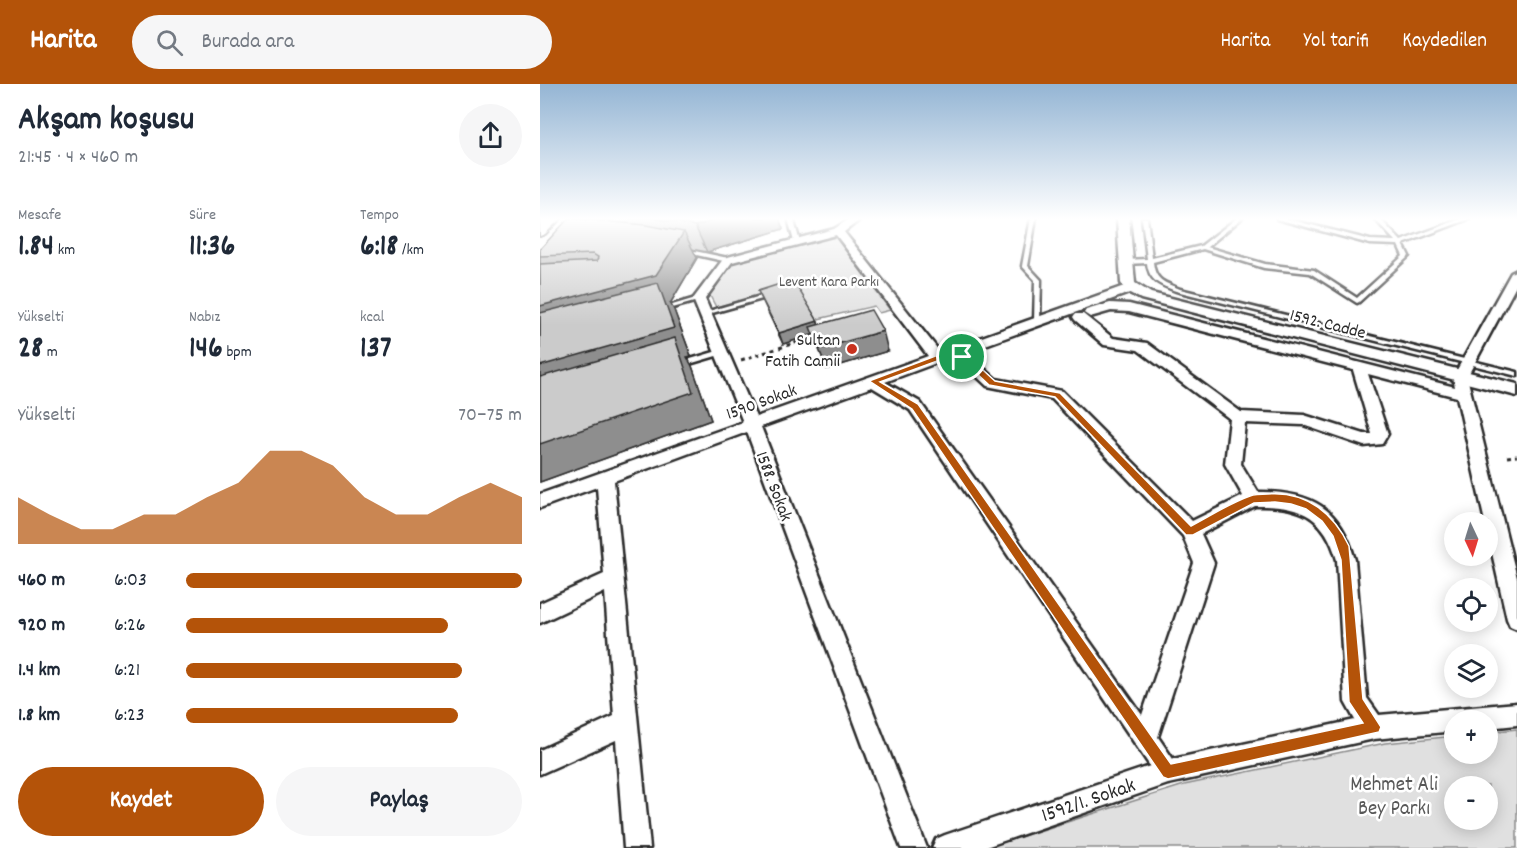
<!DOCTYPE html>
<html lang="tr">
<meta charset="utf-8">
<style>
body{margin:0;font-family:Dekko,sans-serif;background:#f6f6f7;color:#1f2937;height:100vh;display:flex;flex-direction:column;font-size:22px;white-space:nowrap}
*{box-sizing:border-box;margin:0}
p{font-size:20px;color:#747a83}
.icon{flex:none;width:33px;height:33px;fill:none;stroke:currentColor;stroke-width:2;stroke-linecap:round;stroke-linejoin:round}
.map{position:relative;flex:1;overflow:hidden}
.panel{display:flex;flex-direction:column;background:#fff;width:540px}
.panel>*{flex:none}
.needle{width:39px;rotate:176deg}
.buttons{position:absolute;left:904px;top:428px;display:grid;gap:12px}
.buttons a{display:grid;place-items:center;width:54px;height:54px;border-radius:50%;background:#fff;box-shadow:0 3px 15px #0003;font-size:30px}
.pin{position:absolute;display:grid;place-items:center;width:51px;height:51px;color:#fff;margin:-26px;border:3px solid #fff;border-radius:50%;box-shadow:0 2px 6px #0007}
.round{display:grid;place-items:center;flex:none;width:63px;height:63px;border-radius:32px;background:#f6f6f7}
.headline{display:flex;align-items:center;justify-content:space-between;height:102px;padding:0 18px}
h1{font-size:33px;font-weight:700;line-height:45px}
.metrics{display:grid;grid-template-columns:repeat(3,1fr);gap:9px;height:102px;padding:6px 18px}
.metrics div{display:grid;align-content:center}
.metrics b{font-size:30px;font-weight:700}
.metrics small{font-size:16px;font-weight:400}
.metrics p{font-size:16px}
.chart{height:168px;padding:12px 18px}
.chart p{display:flex;justify-content:space-between}
.chart svg{width:100%;height:108px;margin-top:6px;fill:#b45309;opacity:.7}
.action{display:flex;gap:12px;margin-top:auto;padding:12px 18px}
.action a{flex:1;height:69px;border-radius:36px;background:#b45309;color:#fff;font-size:24px;font-weight:700;line-height:69px;text-align:center}
.action a+a{background:#f6f6f7;color:#1f2937}
ul{padding:0 18px;list-style:none;font-size:20px}
li{display:grid;grid-template-columns:96px 72px 1fr;align-items:center;height:45px}
li i{height:15px;border-radius:8px;background:#b45309}
header{display:flex;align-items:center;gap:36px;box-sizing:border-box;height:84px;padding:0 30px;background:#b45309;color:#fff}
header strong{font-size:28px}
nav{display:flex;gap:33px;margin-inline-start:auto;font-size:21px}
.search{width:420px;height:54px;background:#f6f6f7;display:flex;align-items:center;gap:15px;box-sizing:border-box;padding:0 21px;border-radius:33px;color:#747a83;font-size:22px}
main{display:flex;flex:1;min-height:0}
.map>svg:first-child{display:block}
.green{fill:#e0e0e0;stroke:#868686;stroke-width:1.5;fill-rule:evenodd}
.lines{fill:none;stroke-linecap:round;stroke-linejoin:round}
.service-casing{stroke:#2b2b2b;stroke-width:5}
.minor-casing{stroke:#2b2b2b;stroke-width:5}
.tertiary-casing{stroke:#2b2b2b;stroke-width:5}
.secondary-casing{stroke:#2b2b2b;stroke-width:4}
.path{stroke:#2b2b2b;stroke-width:3;stroke-dasharray:4 4;stroke-linecap:butt}
.service{fill:#fff;fill-rule:evenodd}
.minor{fill:#fff;fill-rule:evenodd}
.tertiary{fill:#fff;fill-rule:evenodd}
.secondary{fill:#fff;fill-rule:evenodd}
.wall{fill:#afafaf;stroke:#2b2b2b;stroke-width:1.5}
.shaded-wall{fill:#8e8e8e;stroke:#2b2b2b;stroke-width:1.5}
.building{fill:#cbcbcb;stroke:#2b2b2b;stroke-width:1.5}
.route{fill:#b45309;stroke:#fff;stroke-width:1.5;fill-rule:evenodd}
.poi-dot{fill:#c8321e;stroke:#fff;stroke-width:2}
.labels{text-anchor:middle;stroke-width:5;stroke-linejoin:round;paint-order:stroke}
.far-park-label{font-size:15px;fill:#585858;stroke:#fff}
.street-label{font-size:18px;fill:#2b2b2b;stroke:#fff}
.poi-label{font-size:18px;fill:#2b2b2b;stroke:#fff;text-anchor:end}
.near-park-label{font-size:21px;fill:#585858;stroke:#fff}
.near-street-label{font-size:21px;fill:#2b2b2b;stroke:#fff}
</style>
<header>
<strong>Harita</strong>
<div class="search"><svg class="icon" aria-label="search" viewBox="0 0 24 24"><circle cx="10" cy="10" r="6"/><path d="M15 15l6 6"/></svg>Burada ara</div>
<nav><a>Harita</a><a>Yol tarifi</a><a>Kaydedilen</a></nav>
</header>
<main>
<section class="panel">
<div class="headline"><div><h1>Akşam koşusu</h1><p>21:45 · 4 × 460 m</p></div><a class="round"><svg class="icon" aria-label="share" viewBox="0 0 24 24"><path d="M12 15V3M7 8l5-5 5 5M5 13v7h14v-7"/></svg></a></div>
<div class="metrics">
<div><p>Mesafe</p><b>1.84<small> km</small></b></div>
<div><p>Süre</p><b>11:36</b></div>
<div><p>Tempo</p><b>6:18<small> /km</small></b></div>
</div>
<div class="metrics">
<div><p>Yükselti</p><b>28<small> m</small></b></div>
<div><p>Nabız</p><b>146<small> bpm</small></b></div>
<div><p>kcal</p><b>137</b></div>
</div>
<div class="chart"><p><span>Yükselti</span>70–75 m</p>
<svg viewBox="0 0 160 44" preserveAspectRatio="none"><path d="M0 44V25L10 32L20 38L30 38L40 32L50 32L60 25L70 19L80 6L90 6L100 12L110 25L120 32L130 32L140 25L150 19L160 25V44z"/></svg>
</div>
<ul>
<li><b>460 m</b>6:03<i style="width:100%"></i></li>
<li><b>920 m</b>6:26<i style="width:78%"></i></li>
<li><b>1.4 km</b>6:21<i style="width:82%"></i></li>
<li><b>1.8 km</b>6:23<i style="width:81%"></i></li>
</ul>
<div class="action"><a>Kaydet</a><a>Paylaş</a></div>
</section>
<div class="map">
<svg width="977" height="764" viewBox="0 0 977 764">
<rect width="100%" height="100%" fill="#fff"/>
<filter id="ink" filterUnits="userSpaceOnUse"><feTurbulence type="fractalNoise" baseFrequency=".0167" numOctaves="2"/><feDisplacementMap in="SourceGraphic" scale="12" xChannelSelector="R" yChannelSelector="G"/><feConvolveMatrix kernelMatrix="1 2 1 2 8 2 1 2 1" color-interpolation-filters="sRGB"/></filter>
<g filter="url(#ink)">
<path class="green" d="M 293,150 L 350,226 L 339,229 L 334,222 L 274,236 L 244,205 L 176,223 L 168,208 L 192,176 Z
M 977,645 L 977,764 L 445,764 L 644,701 L 845,659 L 915,652 L 915,669 L 948,669 L 948,648 ZM 915,702 L 948,702 L 948,735 L 915,735 Z"/>
<g class="lines">
<defs>
<path id="service" d="M 248,134 L 253,134 L 260,158 L 259,159 L 254,158 Z
M 491,134 L 496,134 L 488,182 L 501,196 L 500,238 L 497,240 L 494,238 L 495,196 L 482,182 Z
M 602,134 L 607,134 L 612,174 L 661,162 L 697,134 L 702,134 L 667,163 L 725,180 L 774,186 L 817,214 L 863,172 L 858,161 L 830,160 L 737,135 L 737,134 L 744,134 L 830,156 L 855,157 L 834,134 L 839,134 L 861,157 L 923,134 L 929,134 L 929,135 L 863,160 L 869,172 L 868,173 L 819,218 L 817,219 L 770,189 L 724,184 L 663,165 L 613,178 C 615,197 624,198 640,205 L 977,288 L 977,292 L 636,207 C 620,201 609,197 607,179 L 585,180 L 582,178 L 585,176 L 607,175 Z
M 145,165 L 188,174 L 191,176 L 188,178 L 143,168 L 142,167 Z
M 231,209 L 234,211 L 233,212 L 165,231 L 162,229 Z
M 159,213 L 162,215 L 161,216 L 122,227 L 119,225 Z
M 181,266 L 183,266 L 183,270 L 139,283 L 136,281 L 137,279 Z"/>
<path id="minor" d="M 311,134 L 322,134 L 304,148 L 400,268 L 587,201 L 595,201 L 595,207 L 426,268 L 456,295 L 522,307 L 652,437 L 703,412 L 685,380 L 690,335 L 598,266 L 564,261 L 535,236 L 533,233 L 535,230 L 543,230 L 573,254 L 607,259 L 701,328 L 764,331 L 824,350 L 832,350 L 813,286 L 589,228 L 571,227 L 550,233 L 544,229 L 546,226 L 570,219 L 589,220 L 915,303 L 913,293 L 971,189 L 977,186 L 977,200 L 927,293 L 977,494 L 977,545 L 970,542 L 967,535 L 948,451 L 948,438 L 945,438 L 917,313 L 828,290 L 848,350 L 842,360 L 824,362 L 763,341 L 705,339 L 701,380 L 718,408 C 771,407 801,424 815,476 L 827,614 L 839,631 L 977,619 L 977,641 L 948,644 L 948,636 L 915,636 L 915,647 L 834,655 L 628,700 L 443,764 L 392,764 L 396,755 L 405,751 L 610,682 L 370,326 L 332,303 L 221,343 L 387,764 L 361,764 L 207,348 L 74,397 L 110,764 L 84,764 L 76,656 L 0,690 L 0,666 L 74,632 L 65,508 L 0,539 L 0,519 L 64,490 L 57,403 L 0,424 L 0,410 L 203,338 L 153,215 L 184,174 L 294,145 ZM 296,151 L 388,272 L 216,333 L 165,215 L 192,178 ZM 415,272 L 447,302 L 512,315 L 643,452 L 654,479 L 602,631 L 380,318 L 345,298 ZM 715,422 C 759,421 785,431 797,476 L 805,618 L 815,636 L 633,675 L 618,653 L 674,479 L 661,450 Z"/>
<path id="tertiary" d="M 577,134 L 589,134 L 595,199 L 611,209 L 977,300 L 977,312 L 601,215 L 586,207 L 581,199 Z"/>
<path id="secondary" d="M 6,134 L 21,134 L 5,150 L 0,152 L 0,139 Z"/>
</defs>
<use href="#service" class="service-casing"/>
<use href="#minor" class="minor-casing"/>
<use href="#tertiary" class="tertiary-casing"/>
<use href="#secondary" class="secondary-casing"/>
<path class="path" d="M 201,276 L 277,252
M 967,373 L 977,372"/>
<use href="#service" class="service"/>
<use href="#minor" class="minor"/>
<use href="#tertiary" class="tertiary"/>
<use href="#secondary" class="secondary"/>
</g>
<path class="wall" d="M 59,134 L 246,134 L 239,134 L 243,145 L 167,168 L 152,165 L 157,174 L 131,218 L 130,219 L 134,226 L 151,272 L 147,273 L 152,282 L 171,336 L 0,398 L 0,165 L 61,137 Z
M 244,202 L 279,240 L 348,267 L 287,285 L 273,250 L 243,260 L 218,207 Z"/>
<path class="shaded-wall" d="M 183,134 L 239,134 L 243,145 L 167,168 L 155,142 Z
M 144,148 L 157,174 L 131,218 L 130,219 L 134,226 L 151,272 L 147,273 L 152,282 L 171,336 L 0,398 L 0,222 Z
M 278,237 L 281,248 L 243,260 L 239,249 Z
M 343,247 L 348,267 L 287,285 L 279,265 Z"/>
<path class="building" d="M 29,134 L 106,141 L 144,148 L 116,191 L 0,222 L 0,180 L 57,177 L 58,173 L 53,170 L 0,172 L 0,165 Z
M 112,134 L 183,134 L 155,142 Z
M 118,199 L 134,244 L 0,282 L 0,229 Z
M 243,199 L 244,202 L 255,199 L 278,237 L 239,249 L 218,207 Z
M 331,226 L 343,247 L 279,265 L 270,243 Z
M 135,254 L 153,308 L 0,360 L 0,293 Z"/>
</g>
<linearGradient id="sky" x2="0" y2="1"><stop stop-color="#94b5d4"/><stop offset="0.56" stop-color="#fff"/><stop offset="1" stop-color="#fff" stop-opacity="0"/></linearGradient>
<rect width="977" height="241" fill="url(#sky)"/>
<path class="route" d="M 414,265 L 420,265 L 455,297 L 520,309 L 651,442 C 670,432 690,419 710,412 C 715,410 722,410 728,410 C 767,407 794,430 809,462 L 823,615 L 841,643 L 839,648 L 628,695 L 623,693 L 372,325 L 329,297 ZM 416,270 L 449,301 L 515,313 L 646,451 L 653,451 L 714,419 L 735,418 L 751,420 L 766,425 L 782,437 L 793,452 L 801,476 L 809,618 L 823,639 L 631,680 L 378,320 L 340,298 Z"/>
<circle class="poi-dot" cx="312" cy="265" r="6"/>
<g class="labels">
<g class="far-park-label">
<text x="289" y="202">Levent Kara Parkı</text>
</g>
<g class="street-label">
<text transform="translate(788 239) rotate(14)" y="6">1592. Cadde</text>
<text transform="translate(221 317) rotate(-20)" y="6">1590 Sokak</text>
<text transform="translate(235 402) rotate(69)" y="6">1588. Sokak</text>
</g>
<g class="poi-label">
<text x="300" y="261">Sultan<tspan x="300" dy="21">Fatih Camii</tspan></text>
</g>
<g class="near-park-label">
<text x="854" y="706">Mehmet Ali<tspan x="854" dy="24">Bey Parkı</tspan></text>
</g>
<g class="near-street-label">
<text transform="translate(548 715) rotate(-19)" y="7">1592/1. Sokak</text>
</g>
</g>
</svg>
<div class="buttons">
<a><svg class="needle" viewBox="-14 -14 28 28"><path d="M0-13l5 13h-10z" fill="#e53935"/><path d="M0 13l5-13h-10z" fill="#747a83"/></svg></a>
<a><svg class="icon" aria-label="locate" viewBox="0 0 24 24"><circle cx="12" cy="12" r="6"/><path d="M12 2v4M12 18v4M2 12h4M18 12h4"/></svg></a>
<a><svg class="icon" aria-label="layers" viewBox="0 0 24 24"><path d="M12 4l9 5-9 5-9-5zM3 14l9 5 9-5"/></svg></a>
<a>+</a>
<a>−</a>
</div>
<div class="pin" style="left:422px;top:273px;background:#1e9e55"><svg class="icon" aria-label="arrive" viewBox="0 0 24 24"><path d="M6 21V4h12l-3 4 3 4H6"/></svg></div>
</div>
</main>
